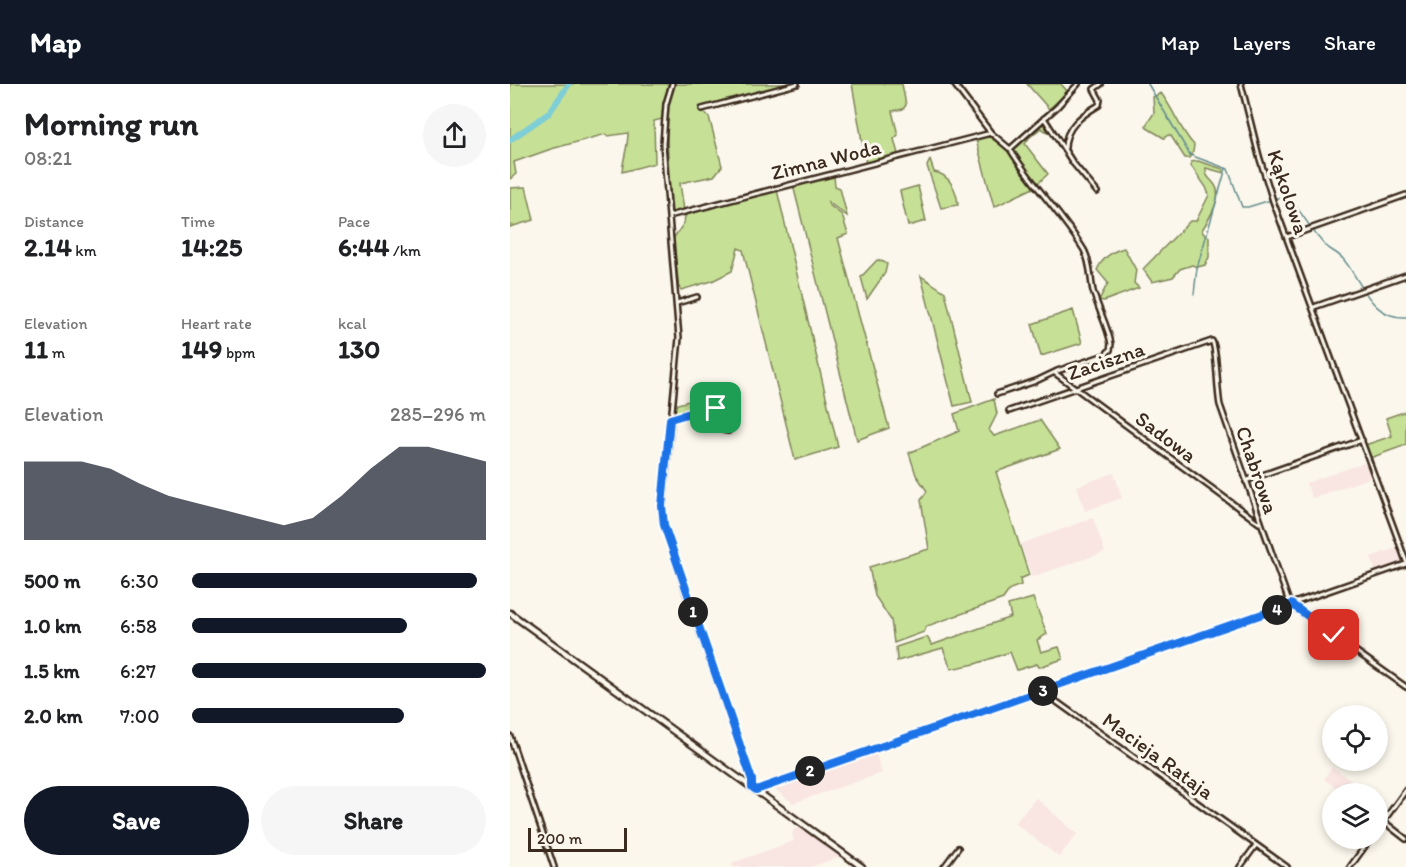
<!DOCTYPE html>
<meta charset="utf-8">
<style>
body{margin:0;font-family:Itim,sans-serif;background:#f6f6f6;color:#202124;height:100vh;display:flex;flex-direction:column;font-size:22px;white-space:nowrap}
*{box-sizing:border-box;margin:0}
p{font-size:20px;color:#757577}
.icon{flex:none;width:33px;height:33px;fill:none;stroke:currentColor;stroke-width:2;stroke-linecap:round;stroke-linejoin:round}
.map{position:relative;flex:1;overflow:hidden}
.side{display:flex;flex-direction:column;background:#fff;width:510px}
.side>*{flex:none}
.fabs{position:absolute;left:812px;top:621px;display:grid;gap:12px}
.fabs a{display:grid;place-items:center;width:66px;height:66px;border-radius:50%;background:#fff;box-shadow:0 3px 9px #0003;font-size:30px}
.scale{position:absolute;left:18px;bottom:15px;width:99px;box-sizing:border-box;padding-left:6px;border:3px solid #3b2a1e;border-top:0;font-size:16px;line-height:21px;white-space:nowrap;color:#3b2a1e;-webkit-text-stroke:4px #fbf7ec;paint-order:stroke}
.pin{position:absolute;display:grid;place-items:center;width:51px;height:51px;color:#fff;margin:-26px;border-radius:12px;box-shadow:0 3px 9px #0006}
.km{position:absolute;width:30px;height:30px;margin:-15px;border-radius:50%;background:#222;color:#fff;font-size:16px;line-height:30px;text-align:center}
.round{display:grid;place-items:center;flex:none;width:63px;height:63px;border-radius:32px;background:#f6f6f6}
.head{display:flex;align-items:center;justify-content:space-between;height:102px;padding:0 24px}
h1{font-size:33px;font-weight:700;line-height:45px}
.metrics{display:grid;grid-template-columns:repeat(3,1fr);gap:9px;height:102px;padding:6px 24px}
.metrics div{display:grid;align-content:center}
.metrics b{font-size:26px;font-weight:700}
.metrics small{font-size:16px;font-weight:400}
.metrics p{font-size:16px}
.chart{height:168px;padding:12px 24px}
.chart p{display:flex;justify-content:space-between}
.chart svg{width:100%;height:108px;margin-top:6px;fill:#111827;opacity:.7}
.cta{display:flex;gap:12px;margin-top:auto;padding:12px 24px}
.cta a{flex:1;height:69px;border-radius:36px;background:#111827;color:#fff;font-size:24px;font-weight:700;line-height:69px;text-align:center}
.cta a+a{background:#f6f6f6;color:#202124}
ul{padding:0 24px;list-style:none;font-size:20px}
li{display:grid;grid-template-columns:96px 72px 1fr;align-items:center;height:45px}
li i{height:15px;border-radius:8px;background:#111827}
header{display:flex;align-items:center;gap:36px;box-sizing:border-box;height:84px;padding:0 30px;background:#111827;color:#fff}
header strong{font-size:28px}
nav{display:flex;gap:33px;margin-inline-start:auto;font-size:21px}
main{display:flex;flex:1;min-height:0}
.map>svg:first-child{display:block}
.built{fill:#f9e5e2}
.green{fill:#c6e096;stroke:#80855a;stroke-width:1.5}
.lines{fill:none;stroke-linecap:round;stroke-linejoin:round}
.stream{stroke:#638c8d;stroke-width:1.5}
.river{stroke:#7dced7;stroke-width:6}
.minor-casing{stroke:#3b2a1e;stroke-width:8}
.major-casing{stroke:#3b2a1e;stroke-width:9}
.minor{stroke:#fbf7ec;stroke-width:3}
.major{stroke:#fbf7ec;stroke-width:4.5}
.route-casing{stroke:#fff;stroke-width:12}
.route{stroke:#1a73e8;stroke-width:8}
.labels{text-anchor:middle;stroke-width:6;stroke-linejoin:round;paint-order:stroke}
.street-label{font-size:21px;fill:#3b2a1e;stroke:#fbf7ec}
</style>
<header>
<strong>Map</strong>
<nav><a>Map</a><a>Layers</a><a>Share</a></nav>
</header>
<main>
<section class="side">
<div class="head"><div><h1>Morning run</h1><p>08:21</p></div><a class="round"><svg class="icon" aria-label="share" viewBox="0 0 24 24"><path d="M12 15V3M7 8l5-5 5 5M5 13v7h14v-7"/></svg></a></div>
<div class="metrics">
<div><p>Distance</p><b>2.14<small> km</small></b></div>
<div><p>Time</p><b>14:25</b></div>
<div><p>Pace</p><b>6:44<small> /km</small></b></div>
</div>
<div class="metrics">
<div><p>Elevation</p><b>11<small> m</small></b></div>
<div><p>Heart rate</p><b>149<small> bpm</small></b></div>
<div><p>kcal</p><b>130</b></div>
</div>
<div class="chart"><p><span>Elevation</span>285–296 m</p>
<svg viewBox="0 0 160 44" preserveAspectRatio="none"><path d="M0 44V12L10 12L20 12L30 15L40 21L50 26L60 29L70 32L80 35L90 38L100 35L110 26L120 15L130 6L140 6L150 9L160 12V44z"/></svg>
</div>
<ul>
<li><b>500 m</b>6:30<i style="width:97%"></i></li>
<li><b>1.0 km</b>6:58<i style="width:73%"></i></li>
<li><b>1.5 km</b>6:27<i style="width:100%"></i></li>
<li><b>2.0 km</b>7:00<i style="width:72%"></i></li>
</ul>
<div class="cta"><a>Save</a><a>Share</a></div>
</section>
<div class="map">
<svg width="896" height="783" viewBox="0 0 896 783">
<rect width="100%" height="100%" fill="#fbf7ec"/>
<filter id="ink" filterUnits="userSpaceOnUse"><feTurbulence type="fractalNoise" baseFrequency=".0167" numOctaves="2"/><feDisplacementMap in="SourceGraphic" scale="12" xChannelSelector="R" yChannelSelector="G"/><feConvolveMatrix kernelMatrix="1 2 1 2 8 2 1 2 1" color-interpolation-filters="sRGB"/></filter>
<g filter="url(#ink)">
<path class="built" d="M 857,378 L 862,393 L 802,414 L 796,399 Z
M 604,389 L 612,414 L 575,427 L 567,402 Z
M 583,434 L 595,468 L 522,493 L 511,460 Z
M 889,463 L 895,479 L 866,489 L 861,473 Z
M 365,668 L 372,689 L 283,719 L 262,703 L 290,694 L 295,694 L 299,691 Z
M 822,683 L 860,709 L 829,709 L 831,707 L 814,695 Z
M 526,714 L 567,750 L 549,773 L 505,739 Z
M 291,743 L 330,773 L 300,783 L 223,783 L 222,779 L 284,757 L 282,751 L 284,745 Z"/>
<path class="green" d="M 0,0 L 282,0 L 190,25 L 199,33 L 212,82 L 204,92 L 170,99 L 174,126 L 161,130 L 156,34 L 144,37 L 145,79 L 112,88 C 113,75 118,63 118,49 L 98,52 L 96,50 L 41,65 L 4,78 L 6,90 L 0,95 Z
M 342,0 L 392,0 L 396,21 L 393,25 L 382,27 L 388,51 L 384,55 L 388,70 L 385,73 L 356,80 Z
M 517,0 L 551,0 L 558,8 L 539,25 Z
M 651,9 C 664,26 670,46 684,61 L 683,68 L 679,74 L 675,74 L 661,52 L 658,51 L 654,54 L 637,44 L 636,41 L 644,29 L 643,13 Z
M 530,40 L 534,41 L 539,49 L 531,44 L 519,54 L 515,60 L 538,90 L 523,104 L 484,123 L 466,56 L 478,52 L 497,65 L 503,66 Z
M 420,76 L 424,88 C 439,90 447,106 448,121 L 431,124 L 417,82 Z
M 688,77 L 713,85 L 714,89 L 696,84 C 695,93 700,94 705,101 C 713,113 699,135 692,146 L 693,149 L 699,153 L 699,173 L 695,181 L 688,183 L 682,181 L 670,185 L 663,193 L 642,198 L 633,185 L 680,137 L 686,137 L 699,111 L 696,103 L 681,82 L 681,78 Z
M 322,92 L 324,93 L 325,102 L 330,104 L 337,132 L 318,118 L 319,121 L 332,131 L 338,150 L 328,154 L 379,344 L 347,356 L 283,101 Z
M 408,102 L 416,137 L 398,142 L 390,107 Z
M 16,103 L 24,136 L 0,143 L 0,104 Z
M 267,106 L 328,363 L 285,376 L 233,166 L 228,164 L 222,187 L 202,197 L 171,206 L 169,203 L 163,155 L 174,139 L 175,132 L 179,130 Z
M 614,164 L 626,186 L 624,199 L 629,204 L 594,217 L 589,216 L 598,199 L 587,186 C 592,175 602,167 614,164 Z
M 367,176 L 372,177 L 377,180 L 375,189 L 357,215 L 351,193 Z
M 411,192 L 435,208 L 462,318 L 444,322 Z
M 563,226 L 572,259 L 531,272 L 522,240 Z
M 200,311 L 205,319 L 163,332 L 164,321 Z
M 484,315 L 487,330 L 479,346 L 484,352 L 530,336 L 550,365 L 486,388 L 519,491 L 510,495 L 511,501 L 500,505 L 493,515 L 417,542 L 414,548 L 384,559 L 381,536 L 365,512 L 359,483 L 419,465 L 411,416 L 417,407 L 406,391 L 399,369 L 449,347 L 444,330 Z
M 896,327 L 896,361 L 860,374 L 855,361 L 882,352 L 876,334 Z
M 523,514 L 537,550 L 527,556 L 531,568 L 549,563 L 553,575 L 529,583 L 527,580 L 507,586 L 500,568 L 465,580 L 441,585 L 433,564 L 387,577 L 386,563 L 417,553 L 422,561 L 501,533 L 498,521 Z"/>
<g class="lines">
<path class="stream" d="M 638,0 L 680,71 L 718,85 L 732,123 L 738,123 L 774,112 L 778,113 C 791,127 800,144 812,158 C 818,166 828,168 834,176 C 852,198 861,235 896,233
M 684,210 L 687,184 L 716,84"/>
<path class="river" d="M 0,56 L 39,29 L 59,0"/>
<defs>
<path id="minor" d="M 162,0 L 156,20 L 153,60 L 169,254 L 152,432 L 176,509 L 242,696 L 241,703
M 444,0 L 481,49 L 500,65 L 547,23 L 568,0
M 731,0 L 749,72 L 763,117 L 896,477
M 192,25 L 287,0
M 534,34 L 563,79 L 587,108
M 555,64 C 555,43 572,31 589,21 L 590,16 L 584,5 L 591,0
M 159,132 L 481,49
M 777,153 L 896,111
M 167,219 L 187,213
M 804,223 L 896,191
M 545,289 L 749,439
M 487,310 L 526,297 L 547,287 L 595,271 L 600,266 L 601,260 C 598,242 588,225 583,207 C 580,193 581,179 574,166 C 552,130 522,101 500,65
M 499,327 L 702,257 C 707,264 707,308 710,321 L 780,521
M 160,335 L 204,322 L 206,323 L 213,346 L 218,347
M 736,398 L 738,396 L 852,356
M 781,521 L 896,603
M 534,607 L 547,618 L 777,783
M 0,652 L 44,783
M 246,706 L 896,480
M 873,737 L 896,755
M 867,746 L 896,706
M 434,783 L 448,764
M 730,783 L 746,761
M 840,783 L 861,754"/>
<path id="major" d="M 0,529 L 352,783"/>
</defs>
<use href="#minor" class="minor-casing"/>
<use href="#major" class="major-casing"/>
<use href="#minor" class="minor"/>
<use href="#major" class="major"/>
</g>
</g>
<g class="lines" filter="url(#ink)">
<defs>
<path id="route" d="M 206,324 L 204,322 L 160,335 L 152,422 L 154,441 L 242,696 L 242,703 L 246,706 L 781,520 L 824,551"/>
</defs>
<use href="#route" class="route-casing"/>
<use href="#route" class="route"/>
</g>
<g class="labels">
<g class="street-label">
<text transform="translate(316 76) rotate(-14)" y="7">Zimna Woda</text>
<text transform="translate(778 108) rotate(71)" y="7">Kąkolowa</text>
<text transform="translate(596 277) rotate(-19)" y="7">Zaciszna</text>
<text transform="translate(656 353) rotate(37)" y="7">Sadowa</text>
<text transform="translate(747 386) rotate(71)" y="7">Chabrowa</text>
<text transform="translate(648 672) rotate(36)" y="7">Macieja Rataja</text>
</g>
</g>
</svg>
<div class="fabs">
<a><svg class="icon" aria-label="locate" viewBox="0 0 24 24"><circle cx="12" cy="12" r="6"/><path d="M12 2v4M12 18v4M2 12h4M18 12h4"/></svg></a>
<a><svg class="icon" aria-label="layers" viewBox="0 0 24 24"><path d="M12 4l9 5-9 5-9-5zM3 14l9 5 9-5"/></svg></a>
</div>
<div class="scale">200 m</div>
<div class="pin" style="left:206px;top:324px;background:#1e9e55"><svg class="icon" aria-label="arrive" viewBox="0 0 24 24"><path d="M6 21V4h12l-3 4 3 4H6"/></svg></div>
<div class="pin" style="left:824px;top:551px;background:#d93025"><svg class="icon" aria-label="check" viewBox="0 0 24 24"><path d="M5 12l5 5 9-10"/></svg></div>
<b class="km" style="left:183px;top:528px">1</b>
<b class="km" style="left:300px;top:687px">2</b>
<b class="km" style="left:533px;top:607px">3</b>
<b class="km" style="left:767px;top:526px">4</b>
</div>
</main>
